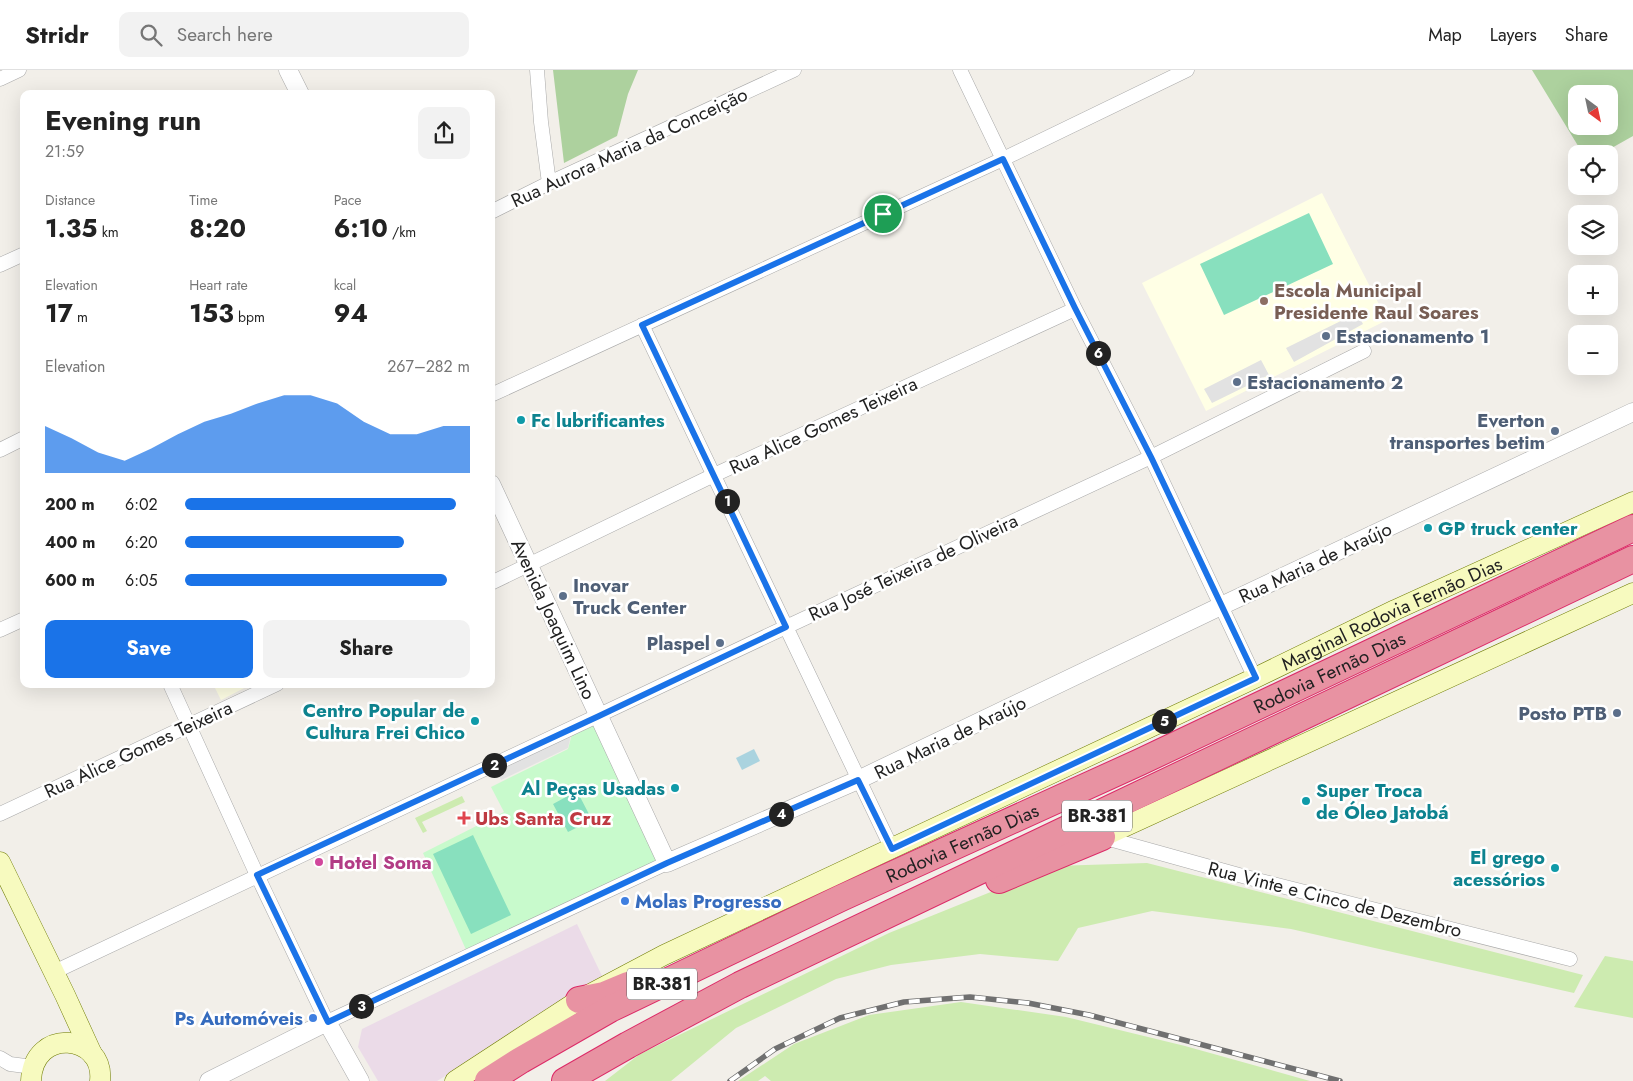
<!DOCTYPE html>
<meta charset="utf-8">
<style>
body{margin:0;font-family:Jost,sans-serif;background:#f2f2f2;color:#222;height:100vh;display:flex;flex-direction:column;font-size:19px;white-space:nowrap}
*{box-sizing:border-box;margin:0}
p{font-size:16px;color:#767676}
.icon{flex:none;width:28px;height:28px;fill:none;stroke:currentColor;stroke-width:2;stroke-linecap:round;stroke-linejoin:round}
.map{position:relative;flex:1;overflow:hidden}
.details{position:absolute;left:20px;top:20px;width:475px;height:598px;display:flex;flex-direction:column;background:#fff;border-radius:10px;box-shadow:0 5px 20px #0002}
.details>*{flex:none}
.needle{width:32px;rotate:147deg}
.tools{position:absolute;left:1568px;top:15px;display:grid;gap:10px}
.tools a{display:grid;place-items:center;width:50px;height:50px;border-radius:10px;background:#fff;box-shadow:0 5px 20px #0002;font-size:25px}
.pin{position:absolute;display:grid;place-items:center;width:42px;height:42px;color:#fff;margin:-21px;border:2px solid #fff;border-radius:50%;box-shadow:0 1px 5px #0007}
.km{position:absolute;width:25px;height:25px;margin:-12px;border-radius:50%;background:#222;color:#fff;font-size:14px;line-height:25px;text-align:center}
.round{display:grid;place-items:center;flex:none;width:52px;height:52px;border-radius:10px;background:#f2f2f2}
.head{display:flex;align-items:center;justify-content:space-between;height:85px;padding:0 25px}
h1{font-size:28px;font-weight:700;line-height:38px}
.figures{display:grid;grid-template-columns:repeat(3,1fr);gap:8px;height:85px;padding:5px 25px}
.figures div{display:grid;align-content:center}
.figures b{font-size:25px;font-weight:700}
.figures small{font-size:14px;font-weight:400}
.figures p{font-size:14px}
.chart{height:140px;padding:10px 25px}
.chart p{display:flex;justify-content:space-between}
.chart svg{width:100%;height:90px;margin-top:5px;fill:#1a73e8;opacity:.7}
.button{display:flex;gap:10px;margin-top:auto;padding:10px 25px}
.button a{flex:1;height:58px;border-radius:10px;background:#1a73e8;color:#fff;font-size:20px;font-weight:700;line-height:58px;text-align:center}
.button a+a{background:#f2f2f2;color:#222}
ul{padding:0 25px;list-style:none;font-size:16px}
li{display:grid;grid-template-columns:80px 60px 1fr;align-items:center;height:38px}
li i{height:12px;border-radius:6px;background:#1a73e8}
header{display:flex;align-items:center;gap:30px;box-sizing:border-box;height:70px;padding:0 25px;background:#fff;border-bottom:1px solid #e0e0e0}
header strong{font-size:24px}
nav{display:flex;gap:28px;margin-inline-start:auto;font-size:18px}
.search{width:350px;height:45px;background:#f2f2f2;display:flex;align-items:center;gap:12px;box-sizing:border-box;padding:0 18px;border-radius:10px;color:#767676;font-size:19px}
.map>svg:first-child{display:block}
.industrial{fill:#ebdbe8}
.education{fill:#ffffe5}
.grass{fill:#cdebb0}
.forest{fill:#add19e;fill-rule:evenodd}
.park{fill:#c8facc}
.pitch{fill:#88e0be}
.parking{fill:#e2e2e2}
.water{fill:#aad3df}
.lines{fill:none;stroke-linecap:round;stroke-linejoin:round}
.minor-casing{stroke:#a9a9a9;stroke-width:15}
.tertiary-casing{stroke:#a9a9a9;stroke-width:19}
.secondary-casing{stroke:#707d05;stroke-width:21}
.motorway-casing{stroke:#dc2a67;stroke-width:28}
.minor{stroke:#fff;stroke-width:14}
.tertiary{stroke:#fff;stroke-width:18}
.secondary{stroke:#f7fabf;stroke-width:20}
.motorway{stroke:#e892a2;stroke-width:26}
.rail-casing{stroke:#707070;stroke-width:5.5}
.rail{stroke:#fff;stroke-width:4;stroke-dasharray:11;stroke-linecap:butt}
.route-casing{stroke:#fff;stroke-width:10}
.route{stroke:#1a73e8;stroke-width:6}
.education-dot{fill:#8d6e63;stroke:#fff;stroke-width:2}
.service-dot{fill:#5c6f8a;stroke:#fff;stroke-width:2}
.culture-dot{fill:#0f9aa8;stroke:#fff;stroke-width:2}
.health-dot{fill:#e0444e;stroke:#fff;stroke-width:2}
.hotel-dot{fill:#d1479c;stroke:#fff;stroke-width:2}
.shop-dot{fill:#3f7fe0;stroke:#fff;stroke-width:2}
.labels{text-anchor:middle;stroke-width:5;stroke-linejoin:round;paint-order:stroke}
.shield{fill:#fff;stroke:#646464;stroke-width:1}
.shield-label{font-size:18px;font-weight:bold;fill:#222}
.street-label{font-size:19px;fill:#222;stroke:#fff}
.education-label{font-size:19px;font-weight:bold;fill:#785e54;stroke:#fff;text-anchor:start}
.service-label{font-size:19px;font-weight:bold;fill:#4e5e75;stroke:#fff;text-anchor:start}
.culture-label{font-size:19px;font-weight:bold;fill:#0d838f;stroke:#fff;text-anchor:start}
.health-label{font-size:19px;font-weight:bold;fill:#be3a42;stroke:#fff;text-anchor:start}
.hotel-label{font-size:19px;font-weight:bold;fill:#b23c85;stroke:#fff;text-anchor:start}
.shop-label{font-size:19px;font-weight:bold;fill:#366cbe;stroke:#fff;text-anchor:start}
</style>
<header>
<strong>Stridr</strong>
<div class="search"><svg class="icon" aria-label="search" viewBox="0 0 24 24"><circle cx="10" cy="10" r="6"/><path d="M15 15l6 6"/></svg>Search here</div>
<nav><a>Map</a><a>Layers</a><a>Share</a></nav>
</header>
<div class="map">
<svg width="1633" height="1011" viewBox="0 0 1633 1011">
<rect width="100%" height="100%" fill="#f2efe9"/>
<path class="industrial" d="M 577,854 L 604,910 L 437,1011 L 378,1011 L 358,977 L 362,959 Z"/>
<path class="education" d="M 1322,123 L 1387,250 L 1206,341 L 1142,213 Z
M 213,614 L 252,614 L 221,630 Z"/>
<path class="grass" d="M 462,726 L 465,732 L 422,752 L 427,761 L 423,763 L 415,748 Z
M 1147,793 L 1583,905 L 1574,923 L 1291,859 L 1152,841 L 1078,858 L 1058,891 L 980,884 L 891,895 L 836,909 L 736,958 L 671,1011 L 605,1011 L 640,984 L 889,863 L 1055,796 Z
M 1605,886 L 1633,891 L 1633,948 L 1574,937 Z
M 961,932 L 1066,947 L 1185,976 L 1310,1011 L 771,1011 L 765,1006 L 758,1011 L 738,1011 L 794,974 L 869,945 Z"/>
<path class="forest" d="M 553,0 L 638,0 L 628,24 L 617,66 L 564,93 Z
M 1532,0 L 1633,0 L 1633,66 L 1601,84 L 1583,84 ZM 1576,24 L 1609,24 L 1609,56 L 1576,56 Z"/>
<path class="park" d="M 597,652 L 660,791 L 467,882 L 423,783 L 504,742 L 491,717 L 568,679 L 572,664 Z"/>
<path class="pitch" d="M 1309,143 L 1333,194 L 1224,245 L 1200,194 Z
M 577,721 L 592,750 L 568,762 L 553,734 Z
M 473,765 L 511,845 L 471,864 L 433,784 Z"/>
<path class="parking" d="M 1357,243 L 1363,254 L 1294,292 L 1286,278 Z
M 1261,290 L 1269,305 L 1212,333 L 1204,319 Z
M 571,665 L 568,678 L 501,710 L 496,701 Z"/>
<path class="water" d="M 754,679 L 760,691 L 742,700 L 736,688 Z"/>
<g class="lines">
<defs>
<path id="minor" d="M 537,0 L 541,52 L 549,113
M 960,0 L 1075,239 L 1151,387 L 1255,608
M 0,9 L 19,0
M 491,142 L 549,113 L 794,0
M 0,195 L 24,184
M 642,255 L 892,779
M 491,325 L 1003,89 L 1187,0
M 0,380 L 24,368
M 491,513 L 714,405 L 1075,239
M 0,560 L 24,549
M 170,614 L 257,805 L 327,952 L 667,793
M 0,744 L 277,614
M 1102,767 L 1257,810 L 1570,889
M 54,902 L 786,557 L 1151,387 L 1364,281
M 0,988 L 10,994 L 33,997"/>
<path id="tertiary" d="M 288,0 L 300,24
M 491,414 L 667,793 L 858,710 L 1221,536 L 1633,342
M 209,1011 L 327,952 L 360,1011"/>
<g id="secondary">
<path d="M 1102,767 L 1633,523"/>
<path d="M 0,792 L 65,925 L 92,984"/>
<path d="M 31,1011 C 33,956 105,964 100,1011"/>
<path id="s1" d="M 455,1011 L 579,930 L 664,885 L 1255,608 L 1395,540 L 1633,432"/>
</g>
<g id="motorway">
<path d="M 999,810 L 1102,767"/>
<path d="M 579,930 L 604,925 L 628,915"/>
<path id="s2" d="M 488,1011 L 521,990 L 610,939 L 841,828 L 1140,692 L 1633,458"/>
<path d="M 565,1011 L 628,975 L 740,915 L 1633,489"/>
</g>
</defs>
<use href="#minor" class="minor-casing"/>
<use href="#tertiary" class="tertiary-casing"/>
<use href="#secondary" class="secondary-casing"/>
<use href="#motorway" class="motorway-casing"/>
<use href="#minor" class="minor"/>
<use href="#tertiary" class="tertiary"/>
<use href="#secondary" class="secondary"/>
<use href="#motorway" class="motorway"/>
<defs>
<path id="rail" d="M 730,1011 L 775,979 L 840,948 L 904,932 L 970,927 L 1028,933 L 1089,945 L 1340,1011"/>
</defs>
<use href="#rail" class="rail-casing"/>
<use href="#rail" class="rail"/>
</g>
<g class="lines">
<defs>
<path id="route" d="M 1003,89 L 1075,238 L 1151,387 L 1256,608 L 892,779 L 858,710 L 667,793 L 328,952 L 257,805 L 599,646 L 786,557 L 642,255 Z"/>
</defs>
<use href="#route" class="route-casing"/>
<use href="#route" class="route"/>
</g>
<circle class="education-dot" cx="1264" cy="231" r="5"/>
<g class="service-dot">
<circle cx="1326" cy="266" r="5"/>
<circle cx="1237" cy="312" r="5"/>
<circle cx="1555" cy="361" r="5"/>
<circle cx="563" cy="526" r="5"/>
<circle cx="720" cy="573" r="5"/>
<circle cx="1617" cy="643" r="5"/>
</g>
<g class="culture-dot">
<circle cx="521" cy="350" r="5"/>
<circle cx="1428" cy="458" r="5"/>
<circle cx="475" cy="651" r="5"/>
<circle cx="675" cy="718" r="5"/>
<circle cx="1306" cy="731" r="5"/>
<circle cx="1555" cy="798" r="5"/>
</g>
<path class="health-dot" d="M461.5 740.5h5v5h5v5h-5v5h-5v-5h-5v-5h5z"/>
<circle class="hotel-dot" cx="319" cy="792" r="5"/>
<g class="shop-dot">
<circle cx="625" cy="831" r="5"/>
<circle cx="313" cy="948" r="5"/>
</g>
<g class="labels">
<g class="shield">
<rect x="1062" y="730.5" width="70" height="31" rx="4"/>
<rect x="627" y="898.5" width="70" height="31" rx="4"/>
</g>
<g class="shield-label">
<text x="1097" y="752">BR-381</text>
<text x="662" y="920">BR-381</text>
</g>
<g class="street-label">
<text transform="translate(629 77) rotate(-25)" y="7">Rua Aurora Maria da Conceição</text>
<text transform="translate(823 355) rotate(-25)" y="7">Rua Alice Gomes Teixeira</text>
<text transform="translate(1315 492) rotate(-25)" y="7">Rua Maria de Araújo</text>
<text transform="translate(913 497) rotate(-25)" y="7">Rua José Teixeira de Oliveira</text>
<text dy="7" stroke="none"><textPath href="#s1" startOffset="1048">Marginal Rodovia Fernão Dias</textPath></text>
<text transform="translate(554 549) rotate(65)" y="7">Avenida Joaquim Lino</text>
<text dy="7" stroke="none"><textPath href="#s2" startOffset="936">Rodovia Fernão Dias</textPath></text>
<text transform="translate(950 667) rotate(-26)" y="7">Rua Maria de Araújo</text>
<text transform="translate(138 679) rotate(-25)" y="7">Rua Alice Gomes Teixeira</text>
<text dy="7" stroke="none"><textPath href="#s2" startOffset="531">Rodovia Fernão Dias</textPath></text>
<text transform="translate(1335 829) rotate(14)" y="7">Rua Vinte e Cinco de Dezembro</text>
</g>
<g class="education-label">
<text x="1274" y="227">Escola Municipal<tspan x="1274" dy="22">Presidente Raul Soares</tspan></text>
</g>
<g class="service-label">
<text x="1336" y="273">Estacionamento 1</text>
<text x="1247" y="319">Estacionamento 2</text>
<text x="1545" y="357" text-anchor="end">Everton<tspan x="1545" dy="22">transportes betim</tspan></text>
<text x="573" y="522">Inovar<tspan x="573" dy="22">Truck Center</tspan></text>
<text x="710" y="580" text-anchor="end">Plaspel</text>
<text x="1607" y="650" text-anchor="end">Posto PTB</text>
</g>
<g class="culture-label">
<text x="531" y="357">Fc lubrificantes</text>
<text x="1438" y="465">GP truck center</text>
<text x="465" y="647" text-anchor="end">Centro Popular de<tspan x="465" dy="22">Cultura Frei Chico</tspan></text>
<text x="665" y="725" text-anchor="end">Al Peças Usadas</text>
<text x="1316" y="727">Super Troca<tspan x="1316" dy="22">de Óleo Jatobá</tspan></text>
<text x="1545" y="794" text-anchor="end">El grego<tspan x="1545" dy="22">acessórios</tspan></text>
</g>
<g class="health-label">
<text x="475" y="755">Ubs Santa Cruz</text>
</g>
<g class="hotel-label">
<text x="329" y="799">Hotel Soma</text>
</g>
<g class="shop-label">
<text x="635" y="838">Molas Progresso</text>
<text x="303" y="955" text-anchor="end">Ps Automóveis</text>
</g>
</g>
</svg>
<div class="tools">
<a><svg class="needle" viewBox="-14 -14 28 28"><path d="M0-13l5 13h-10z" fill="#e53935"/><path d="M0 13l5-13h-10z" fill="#767676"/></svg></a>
<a><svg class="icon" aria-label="locate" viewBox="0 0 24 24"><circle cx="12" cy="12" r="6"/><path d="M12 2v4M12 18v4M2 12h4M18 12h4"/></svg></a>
<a><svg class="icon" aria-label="layers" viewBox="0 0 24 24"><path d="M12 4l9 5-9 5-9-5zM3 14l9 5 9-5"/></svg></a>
<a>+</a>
<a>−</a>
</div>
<div class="pin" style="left:883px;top:144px;background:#1e9e55"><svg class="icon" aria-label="arrive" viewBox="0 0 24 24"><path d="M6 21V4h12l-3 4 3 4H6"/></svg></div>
<b class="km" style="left:727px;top:431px">1</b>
<b class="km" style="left:494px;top:695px">2</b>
<b class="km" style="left:361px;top:936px">3</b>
<b class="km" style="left:781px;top:744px">4</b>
<b class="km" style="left:1164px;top:651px">5</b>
<b class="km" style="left:1098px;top:283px">6</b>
<section class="details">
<div class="head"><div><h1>Evening run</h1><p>21:59</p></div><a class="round"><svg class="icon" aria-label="share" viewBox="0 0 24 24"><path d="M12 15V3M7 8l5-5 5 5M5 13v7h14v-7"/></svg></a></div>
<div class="figures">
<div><p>Distance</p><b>1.35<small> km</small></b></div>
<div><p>Time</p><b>8:20</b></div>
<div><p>Pace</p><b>6:10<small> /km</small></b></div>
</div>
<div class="figures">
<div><p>Elevation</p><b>17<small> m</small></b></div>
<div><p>Heart rate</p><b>153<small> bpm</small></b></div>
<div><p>kcal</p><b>94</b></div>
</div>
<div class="chart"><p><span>Elevation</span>267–282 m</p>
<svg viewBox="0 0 160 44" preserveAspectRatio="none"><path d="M0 44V21L10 27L20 34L30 38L40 32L50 25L60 19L70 15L80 10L90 6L100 6L110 10L120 19L130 25L140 25L150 21L160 21V44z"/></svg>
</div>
<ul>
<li><b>200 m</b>6:02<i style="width:95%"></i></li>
<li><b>400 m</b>6:20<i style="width:77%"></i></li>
<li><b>600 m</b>6:05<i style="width:92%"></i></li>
</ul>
<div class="button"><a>Save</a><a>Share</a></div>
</section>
</div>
